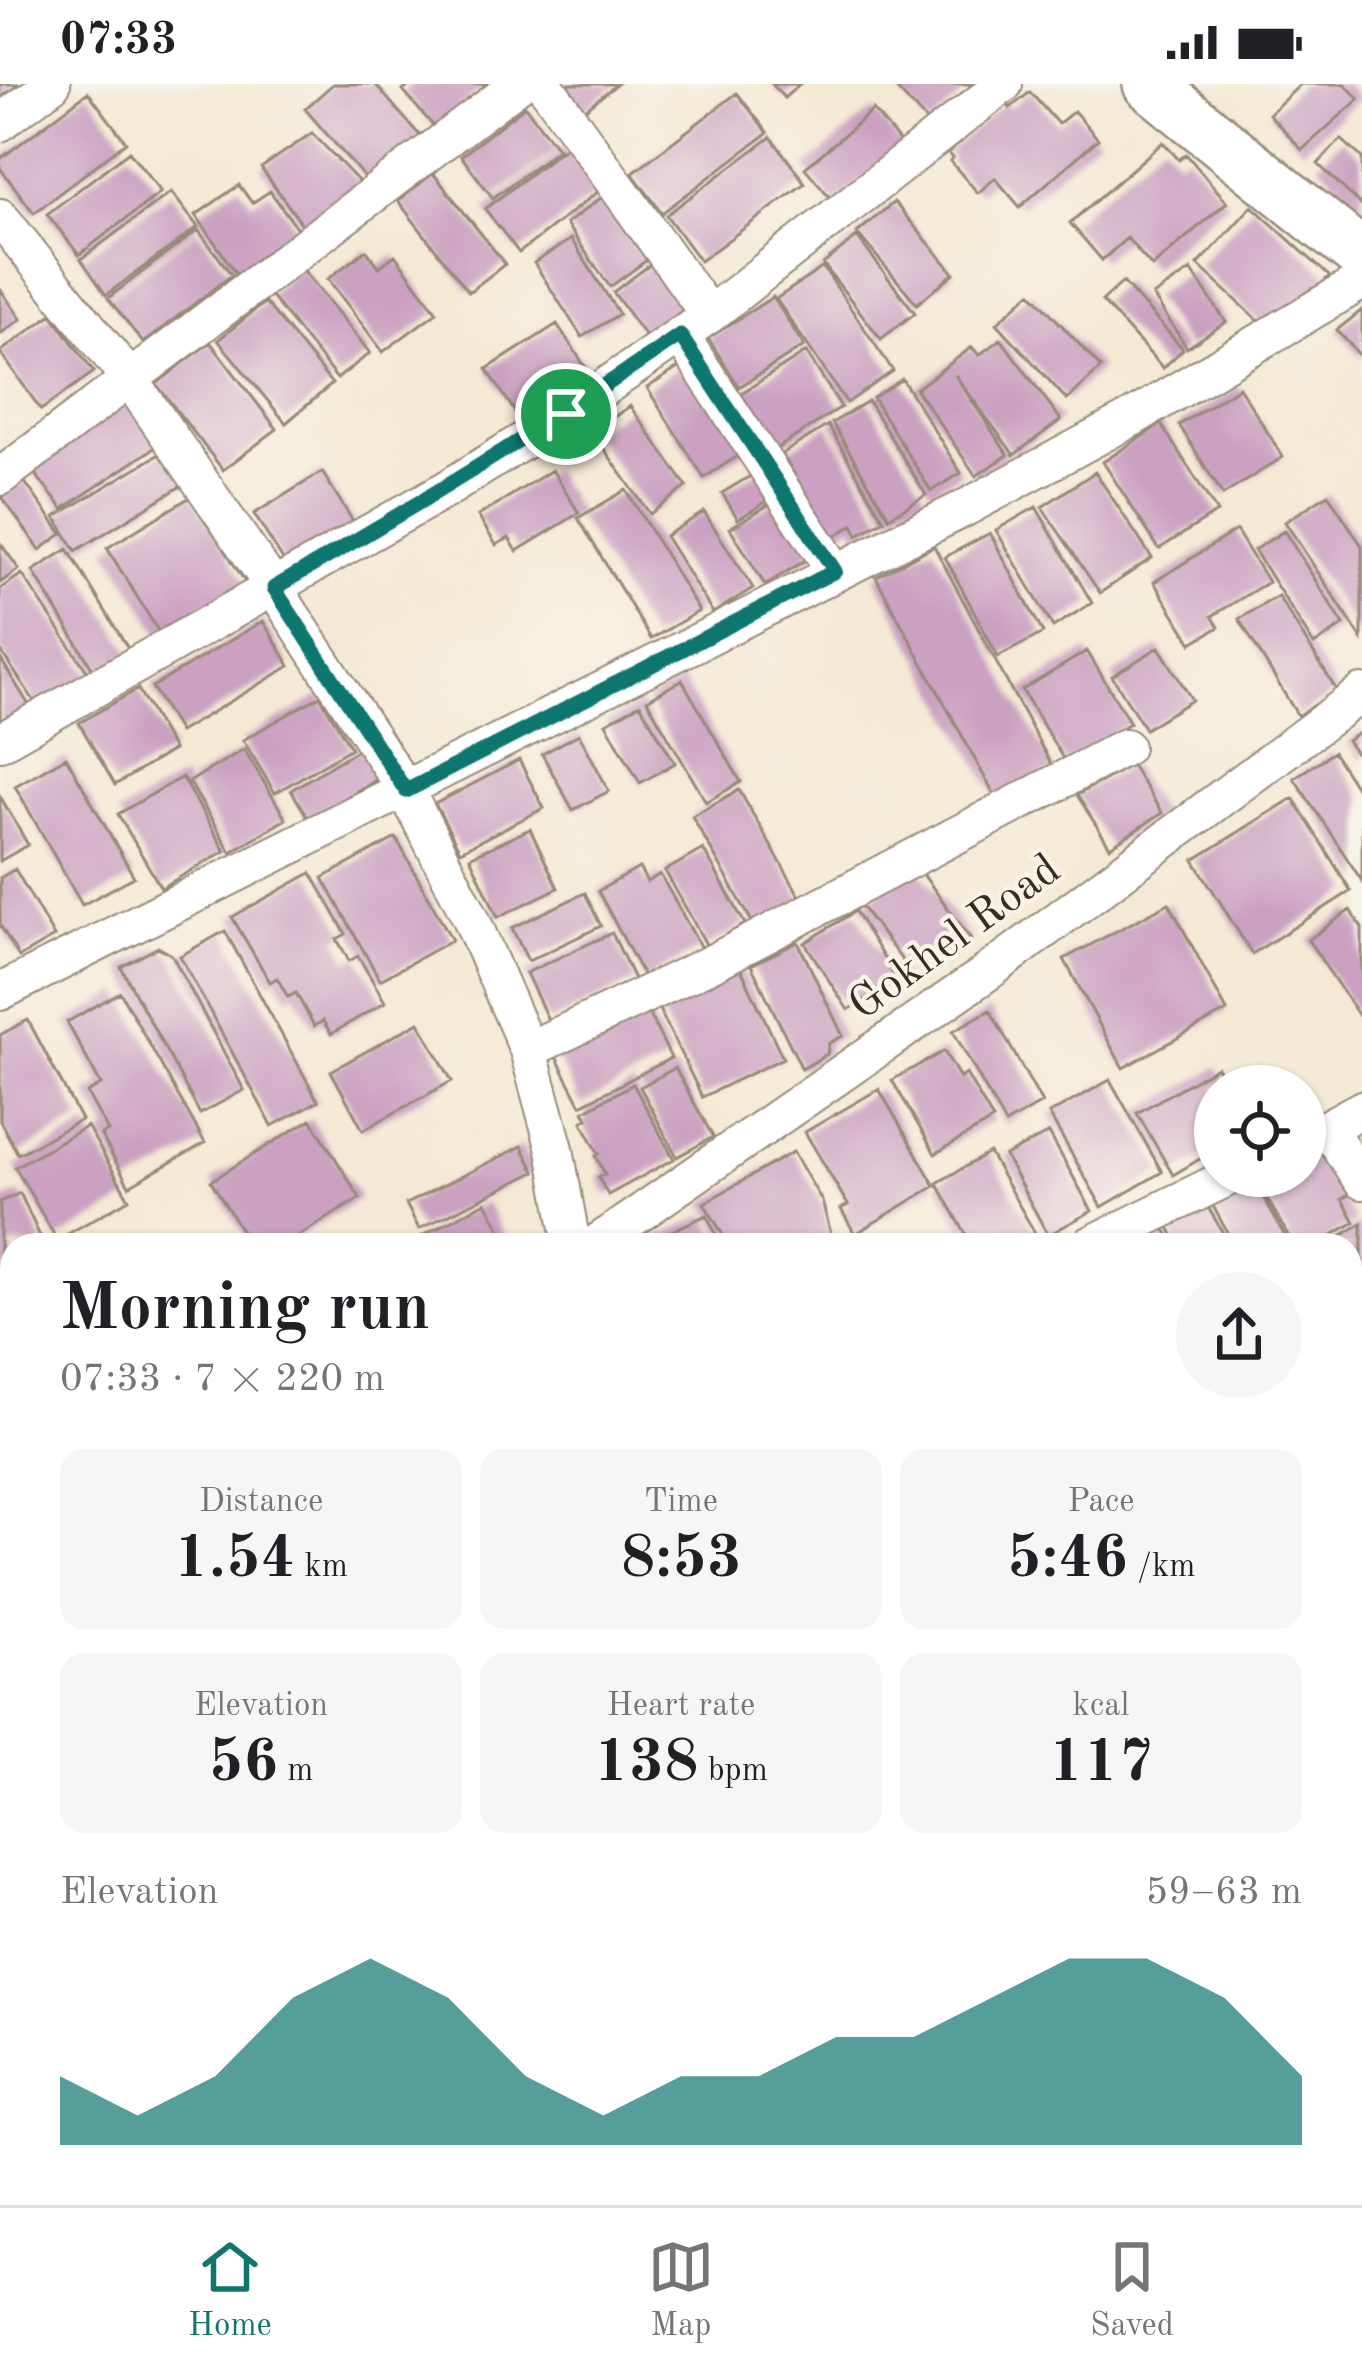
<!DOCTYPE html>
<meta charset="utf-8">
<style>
body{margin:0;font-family:"Old Standard TT",serif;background:#f6f6f6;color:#202124;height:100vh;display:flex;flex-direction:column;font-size:45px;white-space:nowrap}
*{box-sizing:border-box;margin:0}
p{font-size:39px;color:#757577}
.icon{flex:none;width:66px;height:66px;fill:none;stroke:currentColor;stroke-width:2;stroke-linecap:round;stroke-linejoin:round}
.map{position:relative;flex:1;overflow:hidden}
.drawer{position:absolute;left:0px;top:1149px;width:1362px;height:972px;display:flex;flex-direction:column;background:#fff;border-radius:36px 36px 0 0;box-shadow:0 3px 9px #0004}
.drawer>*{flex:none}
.buttons{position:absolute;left:1194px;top:981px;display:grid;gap:24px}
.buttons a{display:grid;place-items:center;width:132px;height:132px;border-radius:50%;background:#fff;box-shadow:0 3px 9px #0004;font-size:60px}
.pin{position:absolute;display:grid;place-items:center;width:102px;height:102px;color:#fff;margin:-51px;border:6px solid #fff;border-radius:50%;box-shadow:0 3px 12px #0007}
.round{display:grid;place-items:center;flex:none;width:126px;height:126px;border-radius:63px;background:#f6f6f6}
.head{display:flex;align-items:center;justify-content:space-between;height:204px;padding:0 60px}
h1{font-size:66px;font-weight:700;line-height:90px}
.metrics{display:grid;grid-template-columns:repeat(3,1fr);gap:18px;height:204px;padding:12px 60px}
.metrics div{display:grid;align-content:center;border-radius:24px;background:#f6f6f6;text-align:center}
.metrics b{font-size:60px;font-weight:700}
.metrics small{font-size:33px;font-weight:400}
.metrics p{font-size:33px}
.chart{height:336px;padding:24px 60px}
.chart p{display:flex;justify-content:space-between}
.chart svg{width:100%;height:216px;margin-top:12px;fill:#0f766e;opacity:.7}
.status{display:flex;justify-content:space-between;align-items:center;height:84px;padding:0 60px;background:#fff;direction:ltr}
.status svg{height:33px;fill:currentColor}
.tabs{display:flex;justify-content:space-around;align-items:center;height:168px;border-top:3px solid #e0e0e0;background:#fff;font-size:33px;color:#757577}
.tabs a{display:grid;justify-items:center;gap:6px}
.tabs .current{color:#0f766e}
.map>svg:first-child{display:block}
.building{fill:#cba0c1}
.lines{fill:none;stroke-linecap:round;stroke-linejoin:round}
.lane-casing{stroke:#988a79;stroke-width:22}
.street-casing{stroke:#988a79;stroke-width:40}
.secondary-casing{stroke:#988a79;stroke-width:56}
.lane{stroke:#fff;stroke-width:18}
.street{stroke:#fff;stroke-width:36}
.secondary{stroke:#fff;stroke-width:51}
.route-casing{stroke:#fff;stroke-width:24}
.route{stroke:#0f766e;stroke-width:15}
.labels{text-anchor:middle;stroke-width:9;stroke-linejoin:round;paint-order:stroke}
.street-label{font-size:45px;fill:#3b2a1e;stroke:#f7f3e8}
</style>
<div class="status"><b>07:33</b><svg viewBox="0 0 49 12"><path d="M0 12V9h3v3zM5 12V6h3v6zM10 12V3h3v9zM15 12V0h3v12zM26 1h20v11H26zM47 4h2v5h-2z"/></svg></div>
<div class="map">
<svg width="1362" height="2121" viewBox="0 0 1362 2121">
<rect width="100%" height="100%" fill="#f7f3e8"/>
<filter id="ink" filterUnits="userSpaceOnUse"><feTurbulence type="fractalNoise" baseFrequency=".00833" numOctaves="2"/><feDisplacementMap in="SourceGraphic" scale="24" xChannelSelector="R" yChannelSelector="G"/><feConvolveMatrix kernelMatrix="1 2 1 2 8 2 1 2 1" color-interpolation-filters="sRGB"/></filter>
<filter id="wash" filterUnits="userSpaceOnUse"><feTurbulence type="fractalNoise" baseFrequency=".004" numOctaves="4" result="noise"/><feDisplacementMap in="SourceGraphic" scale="48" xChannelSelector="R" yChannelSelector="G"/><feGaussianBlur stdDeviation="2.7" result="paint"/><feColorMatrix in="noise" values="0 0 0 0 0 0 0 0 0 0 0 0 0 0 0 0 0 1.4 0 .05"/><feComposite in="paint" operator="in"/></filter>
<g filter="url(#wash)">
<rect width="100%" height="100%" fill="#f4e9d4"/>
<g id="blocks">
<path class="building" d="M 0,0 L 20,0 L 0,14 Z
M 333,0 L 375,0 L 422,54 L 370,100 L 305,25 Z
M 411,0 L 487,0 L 436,45 L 403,7 Z
M 563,0 L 617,0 L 583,27 Z
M 772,0 L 800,0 L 784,14 Z
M 892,0 L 973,0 L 930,41 Z
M 1301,0 L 1345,0 L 1359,15 L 1302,66 L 1269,30 Z
M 88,8 L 126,58 L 34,129 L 0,84 L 0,75 Z
M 1030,8 L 1058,40 L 1074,27 L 1098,55 L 1020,123 L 995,94 L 978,109 L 950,77 L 953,74 L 948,69 L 1006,18 L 1010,24 Z
M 737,9 L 768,49 L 662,129 L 632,89 Z
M 525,22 L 558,65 L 493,114 L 461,72 Z
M 873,26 L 903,62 L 835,119 L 805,84 Z
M 312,49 L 365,104 L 306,146 L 261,84 Z
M 771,53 L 805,99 L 700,177 L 666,131 Z
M 1341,55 L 1362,74 L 1362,122 L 1318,80 Z
M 1163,58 L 1179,76 L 1186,70 L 1227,118 L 1152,183 L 1127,154 L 1102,176 L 1070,139 Z
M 570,59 L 604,103 L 519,169 L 485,125 Z
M 129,67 L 161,108 L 79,171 L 47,130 Z
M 433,89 L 505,180 L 469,208 L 398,117 Z
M 239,101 L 252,119 L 270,107 L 299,147 L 237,191 L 196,131 Z
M 171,108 L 198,143 L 106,211 L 81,175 Z
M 606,110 L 651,173 L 610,203 L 566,140 Z
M 894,118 L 954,189 L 917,220 L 857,149 Z
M 1252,122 L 1329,192 L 1306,217 L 1261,239 L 1198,181 Z
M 198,146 L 232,191 L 143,259 L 108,214 Z
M 857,153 L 915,229 L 881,255 L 823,180 Z
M 571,155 L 619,230 L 582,253 L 534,179 Z
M 366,166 L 379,183 L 395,171 L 437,228 L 383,268 L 328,195 Z
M 655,177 L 688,223 L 678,230 L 682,235 L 650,259 L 613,208 Z
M 301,183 L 370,269 L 337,295 L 269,210 Z
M 823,183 L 893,287 L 847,319 L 776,215 Z
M 1191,186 L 1226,238 L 1187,264 L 1153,212 Z
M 1123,198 L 1183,265 L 1163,284 L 1102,217 Z
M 0,205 L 21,235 L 0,250 Z
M 1031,208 L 1101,284 L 1067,316 L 997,239 Z
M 773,213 L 804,262 L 739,303 L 708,254 Z
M 265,218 L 332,300 L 286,339 L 218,256 Z
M 1362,226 L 1362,274 L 1337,246 Z
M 52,230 L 94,288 L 41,326 L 0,268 Z
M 557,240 L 588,287 L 519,334 L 487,285 Z
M 1001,255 L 1061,336 L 1014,371 L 955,291 L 1008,371 L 976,392 L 916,305 L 972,263 L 979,271 Z
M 210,258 L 277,345 L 223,386 L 156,300 Z
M 806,268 L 841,323 L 775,366 L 740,310 Z
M 689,277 L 747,366 L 704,394 L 647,304 Z
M 902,295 L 961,389 L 931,407 L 873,314 Z
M 1239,303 L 1283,373 L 1223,411 L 1179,341 Z
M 124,307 L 163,358 L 63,425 L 30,384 Z
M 868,317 L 926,411 L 889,433 L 832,339 Z
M 630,322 L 687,403 L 650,430 L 592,348 Z
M 1161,340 L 1217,428 L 1159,465 L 1103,378 Z
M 828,341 L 884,436 L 858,451 L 853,441 L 832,454 L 782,370 Z
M 166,366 L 186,399 L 76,467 L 55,433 Z
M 762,385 L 777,411 L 738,435 L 722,409 Z
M 552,386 L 579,429 L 517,467 L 509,454 L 496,461 L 478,432 Z
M 322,388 L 356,442 L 288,484 L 254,430 Z
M 1095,388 L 1152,474 L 1100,509 L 1042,423 Z
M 24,397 L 62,450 L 40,466 L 2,413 Z
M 626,406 L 699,527 L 651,555 L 578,434 Z
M 1328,410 L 1362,462 L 1362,555 L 1285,438 Z
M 192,412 L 248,503 L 163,555 L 107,464 Z
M 780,414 L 814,471 L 765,501 L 730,444 Z
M 1036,423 L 1092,519 L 1053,543 L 996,446 Z
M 704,428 L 753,504 L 713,529 L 665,452 Z
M 1236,446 L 1268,498 L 1212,532 L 1219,543 L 1192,559 L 1154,498 Z
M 1284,447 L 1344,541 L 1314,561 L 1254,466 Z
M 990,449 L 1043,549 L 998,573 L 945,473 Z
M 0,459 L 19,485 L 0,499 Z
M 934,462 L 1054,686 L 997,716 L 876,493 Z
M 68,465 L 130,568 L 96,590 L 33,487 Z
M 22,490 L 91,593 L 41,627 L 0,566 L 0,505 Z
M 1278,512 L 1337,607 L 1298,632 L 1239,535 Z
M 263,537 L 290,582 L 179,648 L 152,603 Z
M 1159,563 L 1192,616 L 1145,645 L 1112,592 Z
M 1087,567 L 1130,639 L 1065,678 L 1022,606 Z
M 0,574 L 33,628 L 0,649 Z
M 682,596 L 741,698 L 706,718 L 647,616 Z
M 138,605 L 173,666 L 115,701 L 79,639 Z
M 320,612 L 351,664 L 275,709 L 243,656 Z
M 640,620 L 675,679 L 640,699 L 606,639 Z
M 1362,647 L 1362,678 L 1347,657 Z
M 579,650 L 609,707 L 573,726 L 542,670 Z
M 362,663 L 380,693 L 309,736 L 291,706 Z
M 244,665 L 286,735 L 231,768 L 189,698 Z
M 1333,668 L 1362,713 L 1362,797 L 1294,694 Z
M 66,673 L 134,793 L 82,821 L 15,702 Z
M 519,676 L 544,724 L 460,767 L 435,720 Z
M 1131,681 L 1162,729 L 1110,763 L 1077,711 Z
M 182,693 L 225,767 L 161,804 L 118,730 Z
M 739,706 L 802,816 L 755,843 L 692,732 Z
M 0,712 L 28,761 L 0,777 Z
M 1293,714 L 1351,807 L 1252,870 L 1194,776 Z
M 530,745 L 558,804 L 498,833 L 470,773 Z
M 396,754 L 452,856 L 380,896 L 323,794 Z
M 703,765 L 745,840 L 707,862 L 665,787 Z
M 916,781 L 971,855 L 917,896 L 861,822 Z
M 639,784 L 647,798 L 660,790 L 701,864 L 645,895 L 598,807 Z
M 15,785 L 54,853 L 19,873 L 0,841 L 0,794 Z
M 311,789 L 346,850 L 337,855 L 349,877 L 358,872 L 385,918 L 331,950 L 323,937 L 314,942 L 296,909 L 288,913 L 277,894 L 270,898 L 232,833 Z
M 585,809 L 601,842 L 528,877 L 512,844 Z
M 1169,819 L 1227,927 L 1123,984 L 1064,875 Z
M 1350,826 L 1362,844 L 1362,929 L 1359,932 L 1308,856 Z
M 855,827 L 897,896 L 848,926 L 805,859 Z
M 225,847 L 318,1017 L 272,1042 L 180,872 Z
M 612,849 L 635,897 L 549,938 L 526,889 Z
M 798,858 L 843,952 L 829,959 L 827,970 L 802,985 L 751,881 Z
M 158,863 L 172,871 L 244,1006 L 200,1030 L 121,883 Z
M 740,883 L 783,974 L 702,1013 L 657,921 Z
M 120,908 L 205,1059 L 129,1102 L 101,1051 L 108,1047 L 87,1009 L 101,1001 L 67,938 Z
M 645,922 L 671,974 L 581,1021 L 554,969 Z
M 990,926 L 1042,1019 L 1005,1040 L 953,947 Z
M 28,936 L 81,1036 L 18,1070 L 0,1037 L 0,951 Z
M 419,938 L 452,997 L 363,1046 L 331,987 Z
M 944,967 L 960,994 L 966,990 L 993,1036 L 935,1070 L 892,996 Z
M 1217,983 L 1228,1002 L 1215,1002 L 1215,1066 L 1173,1091 L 1137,1029 Z
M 675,984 L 713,1053 L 677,1073 L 640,1003 Z
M 1110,996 L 1162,1088 L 1102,1123 L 1049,1030 Z
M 633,1000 L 674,1075 L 608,1111 L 598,1093 L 605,1090 L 596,1072 L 599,1070 L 582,1038 L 588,1034 L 584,1027 Z
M 879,1005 L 935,1102 L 855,1150 L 841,1125 L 848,1121 L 805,1048 Z
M 311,1035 L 360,1114 L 284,1161 L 250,1161 L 211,1097 Z
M 87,1042 L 129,1115 L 57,1156 L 15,1083 Z
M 1049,1049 L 1092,1127 L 1048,1151 L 1005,1072 Z
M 522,1062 L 535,1088 L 419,1145 L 406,1120 Z
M 1305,1063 L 1327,1068 L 1352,1109 L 1342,1115 L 1355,1138 L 1316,1161 L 1294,1161 L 1254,1092 L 1305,1092 Z
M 793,1068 L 822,1117 L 834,1161 L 729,1161 L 704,1119 Z
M 989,1069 L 1035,1149 L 1015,1161 L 972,1161 L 937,1099 Z
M 1254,1097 L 1290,1161 L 1234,1161 L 1212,1120 Z
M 20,1109 L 44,1161 L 12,1161 L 12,1180 L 0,1186 L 0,1118 Z
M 486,1118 L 509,1161 L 415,1161 L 413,1157 Z
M 1205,1118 L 1230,1161 L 1179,1161 L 1167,1140 Z
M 707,1131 L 721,1161 L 649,1161 L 647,1158 Z
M 1362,1139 L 1362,1205 L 1350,1212 L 1350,1161 L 1327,1161 Z
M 1164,1144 L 1174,1161 L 1133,1161 Z
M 1362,1208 L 1362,1286 L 1350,1294 L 1350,1216 Z
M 12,1266 L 12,1336 L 0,1342 L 0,1314 L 6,1311 L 0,1299 L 0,1272 Z
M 12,1342 L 12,1389 L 0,1366 L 0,1349 Z
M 1362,1418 L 1362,1497 L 1350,1478 L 1350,1426 Z
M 12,1487 L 12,1576 L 0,1553 L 0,1494 Z
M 1362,1545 L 1362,1599 L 1350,1605 L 1350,1551 Z
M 0,1571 L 12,1592 L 12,1621 L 0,1628 Z
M 1362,1625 L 1362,1682 L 1350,1688 L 1350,1631 Z
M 12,1640 L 12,1708 L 0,1686 L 0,1647 Z
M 1362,1695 L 1362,1764 L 1350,1770 L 1350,1701 Z
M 5,1716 L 12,1728 L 12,1801 L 0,1808 L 0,1719 Z
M 1350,1839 L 1362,1868 L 1362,1889 L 1350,1894 Z
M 12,1853 L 12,1938 L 0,1945 L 0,1859 Z
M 1362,1903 L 1362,1974 L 1350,1977 L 1350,1907 Z
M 1362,1986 L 1362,2091 L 1350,2096 L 1350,1991 Z
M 77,2109 L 173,2109 L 154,2121 L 84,2121 Z
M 492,2109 L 559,2109 L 566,2121 L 499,2121 Z
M 646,2109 L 698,2109 L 702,2116 L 699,2121 L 638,2121 L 635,2116 Z
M 755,2109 L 875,2109 L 880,2121 L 760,2121 Z
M 1042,2109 L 1106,2109 L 1111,2121 L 1046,2121 Z
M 1110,2109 L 1200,2109 L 1205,2121 L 1115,2121 Z"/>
</g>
</g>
<g filter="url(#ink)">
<use href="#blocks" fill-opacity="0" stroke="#988a79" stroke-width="3"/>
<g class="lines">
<defs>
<path id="lane" d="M 1034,2109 L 1038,2121"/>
<path id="street" d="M 544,0 L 709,231 L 1004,0
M 0,39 L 52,0
M 0,133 L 129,294 L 274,504 L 406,707 L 470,832 L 528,966 L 555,1065 L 572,1161
M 680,251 L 835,487
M 0,393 L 519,0
M 0,658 L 447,405 L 566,330 L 709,231
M 0,908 L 965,424 L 1132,334 L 1362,197
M 528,966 L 712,879 L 1125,663
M 1327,1044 L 1362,1025
M 1305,1055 L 1327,1044 L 1362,1097
M 594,1161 L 988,888 L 1362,609
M 1090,1161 L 1231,1092
M 0,1416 L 12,1436
M 1350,1532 L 1362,1525
M 0,1834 L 12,1829
M 0,2024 L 12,2044
M 51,2109 L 58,2121
M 721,2109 L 727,2121
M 1305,2109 L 1311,2121
M 310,2121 L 321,2109
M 602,2121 L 618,2109"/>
<path id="secondary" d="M 1149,0 L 1362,172"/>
</defs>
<use href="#lane" class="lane-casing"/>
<use href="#street" class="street-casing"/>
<use href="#secondary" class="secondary-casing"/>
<use href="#lane" class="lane"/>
<use href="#street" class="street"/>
<use href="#secondary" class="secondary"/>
</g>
</g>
<g class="lines" filter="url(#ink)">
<defs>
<path id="route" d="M 680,251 L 835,487 L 406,707 L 274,504 C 413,424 548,342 680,251 Z"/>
</defs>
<use href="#route" class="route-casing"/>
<use href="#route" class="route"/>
</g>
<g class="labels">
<g class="street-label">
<text transform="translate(953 851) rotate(-36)" y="16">Gokhel Road</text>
</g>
</g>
</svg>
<div class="buttons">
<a><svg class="icon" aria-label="locate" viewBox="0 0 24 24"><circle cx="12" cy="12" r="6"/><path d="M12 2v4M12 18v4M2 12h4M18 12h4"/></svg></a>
</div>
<div class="pin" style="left:566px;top:330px;background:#1e9e55"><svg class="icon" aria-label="arrive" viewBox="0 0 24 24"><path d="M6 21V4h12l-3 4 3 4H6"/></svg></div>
<section class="drawer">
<div class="head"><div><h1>Morning run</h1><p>07:33 · 7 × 220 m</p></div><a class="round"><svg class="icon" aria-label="share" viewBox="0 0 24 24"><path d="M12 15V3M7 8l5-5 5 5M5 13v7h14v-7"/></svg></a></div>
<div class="metrics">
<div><p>Distance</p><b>1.54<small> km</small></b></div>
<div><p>Time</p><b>8:53</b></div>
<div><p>Pace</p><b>5:46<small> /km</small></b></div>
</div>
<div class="metrics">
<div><p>Elevation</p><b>56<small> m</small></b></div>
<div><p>Heart rate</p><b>138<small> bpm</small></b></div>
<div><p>kcal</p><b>117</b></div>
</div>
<div class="chart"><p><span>Elevation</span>59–63 m</p>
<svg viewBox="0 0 160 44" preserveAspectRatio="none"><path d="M0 44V30L10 38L20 30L30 14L40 6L50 14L60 30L70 38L80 30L90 30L100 22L110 22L120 14L130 6L140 6L150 14L160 30V44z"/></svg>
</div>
</section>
</div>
<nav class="tabs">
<a class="current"><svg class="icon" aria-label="home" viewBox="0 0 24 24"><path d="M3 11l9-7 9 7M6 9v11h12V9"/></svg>Home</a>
<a><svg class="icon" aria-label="map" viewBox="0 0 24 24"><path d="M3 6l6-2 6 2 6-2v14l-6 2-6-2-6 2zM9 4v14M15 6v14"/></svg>Map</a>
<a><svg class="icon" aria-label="saved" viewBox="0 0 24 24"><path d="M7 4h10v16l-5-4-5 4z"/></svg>Saved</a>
</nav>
